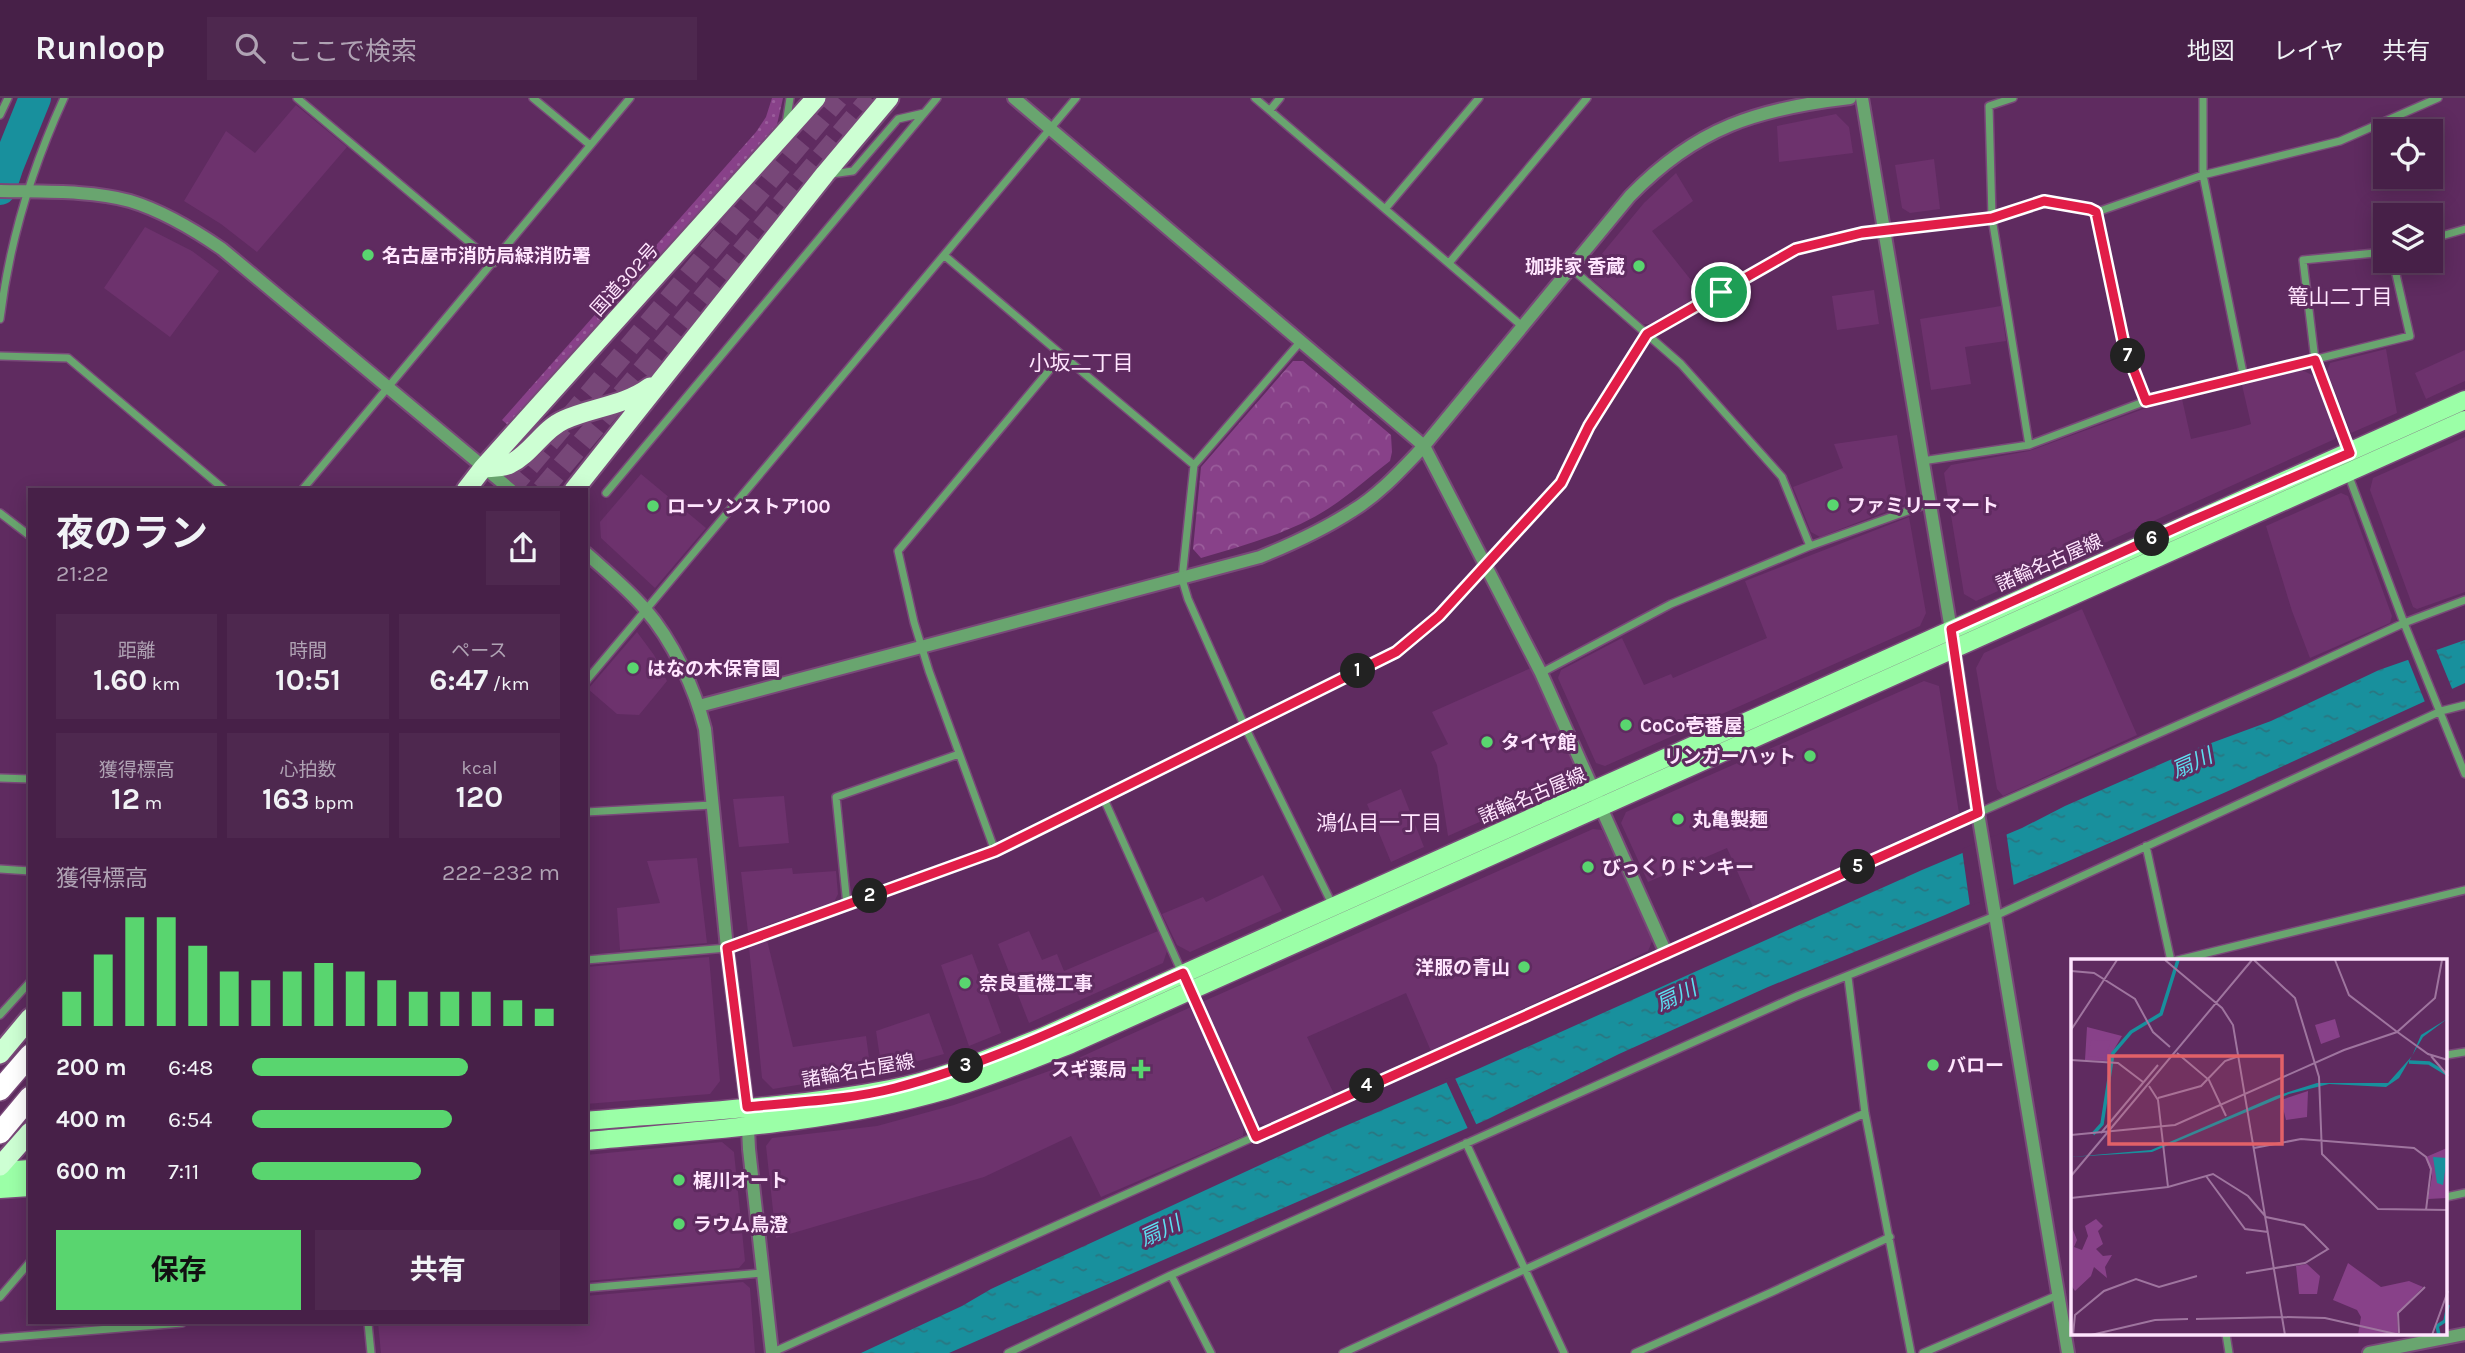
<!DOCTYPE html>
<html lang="ja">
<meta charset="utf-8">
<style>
body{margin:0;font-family:Karla,"Noto Sans JP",sans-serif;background:#4e284f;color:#f1f3f6;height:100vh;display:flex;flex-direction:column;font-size:26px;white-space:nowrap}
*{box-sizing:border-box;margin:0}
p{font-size:23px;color:#b0a3b4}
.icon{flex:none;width:38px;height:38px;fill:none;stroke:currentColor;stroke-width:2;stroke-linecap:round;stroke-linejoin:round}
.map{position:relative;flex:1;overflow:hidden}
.side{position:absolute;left:28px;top:390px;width:560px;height:836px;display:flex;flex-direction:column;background:#472048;border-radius:0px;box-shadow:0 4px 18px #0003,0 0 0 2px #5f3e60}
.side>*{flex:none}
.tools{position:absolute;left:2373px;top:21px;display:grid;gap:14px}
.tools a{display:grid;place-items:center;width:70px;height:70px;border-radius:0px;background:#472048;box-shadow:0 4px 18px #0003,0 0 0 2px #5f3e60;font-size:35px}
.pin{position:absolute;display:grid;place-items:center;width:60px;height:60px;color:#fff;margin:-30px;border:4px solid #fff;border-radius:50%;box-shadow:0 2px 7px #0007}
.km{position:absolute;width:35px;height:35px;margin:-18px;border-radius:50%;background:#222;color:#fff;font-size:19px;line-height:35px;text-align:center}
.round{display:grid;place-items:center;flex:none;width:74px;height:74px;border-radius:0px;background:#4e284f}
.head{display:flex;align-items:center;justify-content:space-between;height:119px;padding:0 28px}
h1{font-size:38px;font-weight:700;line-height:52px}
.stats{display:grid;grid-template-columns:repeat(3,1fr);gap:10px;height:119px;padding:7px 28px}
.stats div{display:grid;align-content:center;border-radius:0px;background:#4e284f;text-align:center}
.stats b{font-size:30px;font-weight:700}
.stats small{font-size:19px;font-weight:400}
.stats p{font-size:19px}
.chart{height:196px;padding:14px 28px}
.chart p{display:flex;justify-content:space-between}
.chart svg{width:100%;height:126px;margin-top:7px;stroke:#59d56f;stroke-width:6}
.cta{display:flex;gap:14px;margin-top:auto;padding:14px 28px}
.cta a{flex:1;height:80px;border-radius:0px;background:#59d56f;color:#111;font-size:28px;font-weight:700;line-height:80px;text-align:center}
.cta a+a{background:#4e284f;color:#f1f3f6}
ul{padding:0 28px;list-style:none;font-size:23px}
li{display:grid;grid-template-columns:112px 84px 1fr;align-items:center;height:52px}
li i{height:18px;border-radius:9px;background:#59d56f}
header{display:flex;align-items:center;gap:42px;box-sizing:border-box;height:98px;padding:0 35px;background:#472048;border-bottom:2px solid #5f3e60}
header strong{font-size:33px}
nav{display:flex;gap:38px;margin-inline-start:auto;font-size:24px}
.search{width:490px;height:63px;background:#4e284f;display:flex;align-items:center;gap:18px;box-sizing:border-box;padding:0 24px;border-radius:0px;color:#b0a3b4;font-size:26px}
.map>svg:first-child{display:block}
.built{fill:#6d326d}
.grass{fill:url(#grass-dots)}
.park{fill:url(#park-crowns)}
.water{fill:url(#water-ripples)}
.pier{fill:#5f2b60}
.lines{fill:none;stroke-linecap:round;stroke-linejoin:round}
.river{stroke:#18909d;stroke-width:32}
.motorway-tunnel{stroke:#774778;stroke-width:21;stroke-dasharray:21 10;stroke-linecap:butt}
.minor-casing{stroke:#794979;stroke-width:10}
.tertiary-casing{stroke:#794979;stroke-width:16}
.primary-casing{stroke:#794979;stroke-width:21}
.trunk-casing{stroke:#794979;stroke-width:23}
.motorway-casing{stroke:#794979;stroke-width:24}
.minor{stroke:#69a56f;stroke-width:7}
.tertiary{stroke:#69a56f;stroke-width:12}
.primary{stroke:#9bffa7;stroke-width:18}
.trunk{stroke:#cdffd3;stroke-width:19}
.motorway{stroke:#fff;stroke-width:21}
.route-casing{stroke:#fff;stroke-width:14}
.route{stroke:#e11d48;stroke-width:9}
.poi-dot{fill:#59d56f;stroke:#5f2b60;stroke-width:2.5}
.labels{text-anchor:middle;stroke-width:6;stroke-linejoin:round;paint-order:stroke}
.poi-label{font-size:19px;font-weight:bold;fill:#ffe5fe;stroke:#5f2b60;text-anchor:start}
.street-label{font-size:19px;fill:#ffe5fe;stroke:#5f2b60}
.neighbourhood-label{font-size:21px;fill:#ffe5fe;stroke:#5f2b60}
.water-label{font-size:21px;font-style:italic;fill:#5de0f1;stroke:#5f2b60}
.inset-river{fill:none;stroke:#18909d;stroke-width:3.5}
.inset-road{fill:none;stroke:#9f759f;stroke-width:2}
.view{fill:#e26168;fill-opacity:0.15;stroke:#e26168;stroke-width:3.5}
.inset-edge{fill:none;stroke:#ffe5fe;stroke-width:3.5}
</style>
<header>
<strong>Runloop</strong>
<div class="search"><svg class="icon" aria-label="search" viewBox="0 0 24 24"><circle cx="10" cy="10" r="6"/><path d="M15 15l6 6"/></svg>ここで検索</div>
<nav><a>地図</a><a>レイヤ</a><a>共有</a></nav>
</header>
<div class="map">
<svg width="2465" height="1255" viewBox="0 0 2465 1255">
<defs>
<pattern id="grass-dots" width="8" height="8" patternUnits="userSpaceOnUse" patternTransform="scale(1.75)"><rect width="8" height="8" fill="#884189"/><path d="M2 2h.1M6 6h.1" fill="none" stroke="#9a5c9b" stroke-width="1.8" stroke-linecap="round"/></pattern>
<pattern id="park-crowns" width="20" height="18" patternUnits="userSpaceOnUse" patternTransform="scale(1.75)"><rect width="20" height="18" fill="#884189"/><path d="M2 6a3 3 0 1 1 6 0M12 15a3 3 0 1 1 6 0" fill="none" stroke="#9a5c9b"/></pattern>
<pattern id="water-ripples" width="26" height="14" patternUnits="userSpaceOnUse" patternTransform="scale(1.75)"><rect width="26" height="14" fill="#18909d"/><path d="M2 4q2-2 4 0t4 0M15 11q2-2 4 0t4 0" fill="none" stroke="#2a7681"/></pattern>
</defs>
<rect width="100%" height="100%" fill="#5f2b60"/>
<path class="built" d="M 296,7 L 347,49 L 257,154 L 221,126 L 184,103 L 226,33 L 255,55 Z
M 1836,16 L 1849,29 L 1853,55 L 1779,64 L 1777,28 Z
M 1934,61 L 1940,111 L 1910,115 L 1902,110 L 1895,67 Z
M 1676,75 L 1693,103 L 1652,133 L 1702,196 L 1650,226 L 1643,226 L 1591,180 L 1591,169 L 1644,105 Z
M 145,129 L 192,153 L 219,173 L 170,239 L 104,190 Z
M 1874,192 L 1879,226 L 1837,232 L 1832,198 Z
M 2001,208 L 2006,243 L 1965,249 L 1971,286 L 1931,292 L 1920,221 Z
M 2386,251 L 2397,315 L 2351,335 L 2327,273 L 2330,265 Z
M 2465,252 L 2465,283 L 2426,301 L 2415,275 Z
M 2302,272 L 2314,278 L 2336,338 L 2335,341 L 1976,503 L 1964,496 L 1944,375 L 1951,367 L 2029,353 L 2146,310 L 2182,301 L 2191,341 L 2238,330 L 2251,326 L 2242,287 Z
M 1897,337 L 1908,405 L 1820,439 L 1811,434 L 1793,389 L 1843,370 L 1834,346 Z
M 2465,339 L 2465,494 L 2417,511 L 2413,509 L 2370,392 L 2373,380 Z
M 641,376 L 706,430 L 655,490 L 601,440 L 600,424 Z
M 2341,395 L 2348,398 L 2392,518 L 2390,525 L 2310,560 L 2292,513 L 2266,428 Z
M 1909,419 L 1926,515 L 1920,528 L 1605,668 L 1596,665 L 1558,580 L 1561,572 L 1622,540 L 1644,587 L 1671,576 L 1673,580 L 1767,540 L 1745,483 Z
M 2082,511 L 2137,637 L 2003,698 L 1997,691 L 1976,570 L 1984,555 Z
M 637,534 L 654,557 L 667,583 L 639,617 L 617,616 L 588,591 Z
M 1531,570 L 1577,670 L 1574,682 L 1448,738 L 1437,667 L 1431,654 L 1448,646 L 1432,614 Z
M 1924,583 L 1939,588 L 1959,715 L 1753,809 L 1727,750 L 1648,784 L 1621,725 L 1626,714 Z
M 1401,691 L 1424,749 L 1391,764 L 1367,706 Z
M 784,698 L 789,745 L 739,749 L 733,701 Z
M 1593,731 L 1602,732 L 1653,841 L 1648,853 L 1431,953 L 1406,895 L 1307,939 L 1334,996 L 1265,1027 L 1255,1024 L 1202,904 Z
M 697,760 L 707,845 L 620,852 L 617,810 L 660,805 L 647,763 Z
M 792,770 L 793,776 L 836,773 L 838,796 L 834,804 L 748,834 L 741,774 Z
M 1263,777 L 1282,813 L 1190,854 L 1177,847 L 1162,816 L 1203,799 L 1206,804 Z
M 1029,833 L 1042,862 L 1057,856 L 1064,873 L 1158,833 L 1167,853 L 1163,865 L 1029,925 L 998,846 Z
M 767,842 L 793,949 L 866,938 L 871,975 L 773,991 L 762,980 L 749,849 Z
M 972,856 L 1001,935 L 969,948 L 941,867 Z
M 709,859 L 720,983 L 710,996 L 586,1006 L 586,869 Z
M 1191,909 L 1244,1026 L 1243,1038 L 1101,1099 L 1071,1038 L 984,1079 L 776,1140 L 766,1048 L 772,1040 L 877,1028 L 954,1007 L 1052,972 Z
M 929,915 L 944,956 L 882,973 L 876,933 Z
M 722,1044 L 734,1054 L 745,1163 L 739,1170 L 586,1183 L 586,1057 Z
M 743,1184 L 750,1190 L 755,1255 L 381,1255 L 378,1225 L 586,1225 L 586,1198 Z"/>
<path class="grass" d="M 772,0 L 783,0 L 776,31 L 509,328 L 502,322 L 756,34 L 766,19 Z"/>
<path class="park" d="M 1293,263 L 1303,263 L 1391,337 L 1392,354 L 1390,363 C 1373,376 1356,391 1338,404 C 1298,433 1249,446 1201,460 L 1193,451 L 1201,369 Z"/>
<path class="water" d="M 2465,542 L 2465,585 L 2226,694 L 1945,817 L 1768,889 L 1619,956 L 1486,1022 L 949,1255 L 861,1255 L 962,1208 L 991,1191 L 1336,1032 L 1478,971 L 1922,772 L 2022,730 L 2065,708 L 2195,651 L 2271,623 L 2379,572 Z"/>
<path class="pier" d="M 2435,549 L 2453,593 L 2425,604 L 2407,559 Z
M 2006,733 L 2014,789 L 1970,808 L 1962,751 Z
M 1454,978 L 1477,1028 L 1469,1033 L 1445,981 Z"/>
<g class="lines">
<path class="river" d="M 0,91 L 8,67 L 35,0"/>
<path class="motorway-tunnel" d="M 509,392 L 838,0
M 542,392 L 871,0"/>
<defs>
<path id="minor" d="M 297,0 L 494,165
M 533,0 L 590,47
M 1255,0 L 1522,228
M 2013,0 L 1989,8 L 1992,120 L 2029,347 L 2146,303
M 2203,0 L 2203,77 L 2244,280
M 1270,12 L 1280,0
M 0,17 L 8,0
M 786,26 L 790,0
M 831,76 L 853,73 L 898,21 L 924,15
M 1385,111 L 1479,0
M 2097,114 L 2124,247 L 2146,303 L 2410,238 L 2393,163
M 2431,141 L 2465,131
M 945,158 L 1062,257 L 898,453 L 914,524 L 929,573 L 995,753
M 1449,165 L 1587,0
M 1571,170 L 1681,266 L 1782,379 L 1810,448
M 0,221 C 9,145 32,70 64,0
M 1301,243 L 1194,367 L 1182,481 L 1188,501 L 1245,629 L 1333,808
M 1062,257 L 1194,367
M 0,258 L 68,260 L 225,392
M 2349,351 L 2315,262 L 2303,162 L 2385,154
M 1922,363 L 2029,347
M 2348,376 L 2404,525 L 2465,676
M 302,392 L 630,0
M 606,395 L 937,0
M 0,415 L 30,438
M 1541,575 L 1671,506 L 1810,448 L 1930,405
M 586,583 L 1076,0
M 0,680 L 30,681
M 1103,699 L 1256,1039
M 586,714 L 712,707
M 2146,748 L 2171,863
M 0,771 L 30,773
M 847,807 L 836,699 L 959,656
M 586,862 L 727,850 L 995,753 L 1396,554 L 1439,518 L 1561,385 L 1589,328 L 1647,236 L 1795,151 L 1862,135 L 1992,120 L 2044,103 L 2089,111 L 2097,114 L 2203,77 L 2340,43 L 2438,0
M 2174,863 L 2465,792
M 1848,879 L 1865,1015 L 1911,1255
M 0,917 L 30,884
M 2446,957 L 2465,954
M 1466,1045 L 1564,1255
M 2446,1099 L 2465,1095
M 1171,1177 L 1211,1255
M 586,1190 L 762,1175
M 0,1199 L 30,1164
M 368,1225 L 371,1255
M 2226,1236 L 2229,1255
M 0,1240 L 182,1225
M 771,1255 L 1978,715 L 2296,575 L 2404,525 L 2465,502
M 1008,1255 L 1171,1177 L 1797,898 L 1995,818 L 2441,613 L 2465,607
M 1343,1255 L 1865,1015
M 1635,1255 L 1772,1194 L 1890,1139
M 1923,1255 L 2058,1197"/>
<path id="tertiary" d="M 1014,0 L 1424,348 L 1541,575 L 1666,855
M 1862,0 L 1951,532 L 1978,715 L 2068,1255
M 0,93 C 41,94 91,92 130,103 C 163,113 193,131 222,151 L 511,392
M 586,455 C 606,473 628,491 645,511 C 673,543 695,591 705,631 L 727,850 L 747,1009 L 749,1051 L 772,1255
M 699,608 L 1260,459 C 1292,446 1323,432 1352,413 C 1380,396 1402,371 1424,348 L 1630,98 C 1697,29 1757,11 1850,0
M 2369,1255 L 2465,1236"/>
<path id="primary" d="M 586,1023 C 687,1014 791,1010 890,991 C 943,981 993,958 1042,939 L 2465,302
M 586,1043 C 706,1032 829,1026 946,992 C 988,980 1030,962 1071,946 L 2465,322
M 0,1073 L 30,1071
M 0,1091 L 30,1089"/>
<path id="trunk" d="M 483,370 C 491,369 503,370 510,366 C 531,356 543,331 564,322 C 593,309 624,308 650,289
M 466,392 L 483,370 L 816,0
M 574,392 L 825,76 L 889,0
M 0,956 L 30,920
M 0,1068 L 30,1034"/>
<path id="motorway" d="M 0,992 L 30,957
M 0,1035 L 30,999"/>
</defs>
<use href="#minor" class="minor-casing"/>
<use href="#tertiary" class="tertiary-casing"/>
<use href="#primary" class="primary-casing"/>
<use href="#trunk" class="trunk-casing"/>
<use href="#motorway" class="motorway-casing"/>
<use href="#minor" class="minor"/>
<use href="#tertiary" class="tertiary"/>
<use href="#primary" class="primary"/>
<use href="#trunk" class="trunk"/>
<use href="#motorway" class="motorway"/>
</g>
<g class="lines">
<defs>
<path id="route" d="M 2044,103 L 2090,111 L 2096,114 L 2124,247 L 2146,303 L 2315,262 L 2350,355 L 2191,423 L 1951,531 L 1978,715 L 1256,1039 L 1183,875 C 1089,917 996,964 895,990 C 848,1002 796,1004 747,1009 L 727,850 L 995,753 L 1396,554 L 1439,518 L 1561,385 L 1589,328 L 1647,236 L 1796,151 L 1862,135 L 1992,120 Z"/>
</defs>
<use href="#route" class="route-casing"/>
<use href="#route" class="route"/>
</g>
<g class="poi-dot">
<circle cx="368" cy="157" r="7"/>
<circle cx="1639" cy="168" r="7"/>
<circle cx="1833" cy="407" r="7"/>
<circle cx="653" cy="408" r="7"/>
<circle cx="633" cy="570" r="7"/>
<circle cx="1626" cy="627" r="7"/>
<circle cx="1487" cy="644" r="7"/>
<circle cx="1810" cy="658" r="7"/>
<circle cx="1678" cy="721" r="7"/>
<circle cx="1588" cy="769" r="7"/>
<circle cx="1524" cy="869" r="7"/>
<circle cx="965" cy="885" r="7"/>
<circle cx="1933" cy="967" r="7"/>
<path d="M1137.5 960.5h7v7h7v7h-7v7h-7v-7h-7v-7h7z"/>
<circle cx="679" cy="1082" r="7"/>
<circle cx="679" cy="1126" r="7"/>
</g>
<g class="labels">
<g class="poi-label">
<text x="382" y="164">名古屋市消防局緑消防署</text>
<text x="1625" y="175" text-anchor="end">珈琲家 香蔵</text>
<text x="1847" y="414">ファミリーマート</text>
<text x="667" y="415">ローソンストア100</text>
<text x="647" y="577">はなの木保育園</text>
<text x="1640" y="634">CoCo壱番屋</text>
<text x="1501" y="651">タイヤ館</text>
<text x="1796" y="665" text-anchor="end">リンガーハット</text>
<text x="1692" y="728">丸亀製麺</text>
<text x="1602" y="776">びっくりドンキー</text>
<text x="1510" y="876" text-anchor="end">洋服の青山</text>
<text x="979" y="892">奈良重機工事</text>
<text x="1947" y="974">バロー</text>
<text x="1127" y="978" text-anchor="end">スギ薬局</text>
<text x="693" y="1089">梶川オート</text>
<text x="693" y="1133">ラウム鳥澄</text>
</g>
<g class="street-label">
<text transform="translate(624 181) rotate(-48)" y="7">国道302号</text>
<text transform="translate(2049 464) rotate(-24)" y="7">諸輪名古屋線</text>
<text transform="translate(1532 697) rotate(-23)" y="7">諸輪名古屋線</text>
<text transform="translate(858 972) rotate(-10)" y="7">諸輪名古屋線</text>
</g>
<g class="neighbourhood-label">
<text x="2340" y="206">篭山二丁目</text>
<text x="1081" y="272">小坂二丁目</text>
<text x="1379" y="732">鴻仏目一丁目</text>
</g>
<g class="water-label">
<text transform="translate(2192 665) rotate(-24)" y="7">扇川</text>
<text transform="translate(1676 898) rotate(-25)" y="7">扇川</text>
<text transform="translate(1160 1133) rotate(-25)" y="7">扇川</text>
</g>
</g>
<g transform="translate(2071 861)">
<rect width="376" height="376" fill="#5f2b60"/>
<path d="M 25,260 L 32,267 L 27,272 L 32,285 L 25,290 L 32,297 L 41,296 L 34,308 L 36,319 L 23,308 L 20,317 L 4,332 L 0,326 L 0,266 L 6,281 L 3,288 L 11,291 L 17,277 L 14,267 Z" fill="#884189"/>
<path d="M 264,60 L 269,78 L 250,85 L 244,66 ZM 16,68 L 51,77 L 36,102 L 14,101 ZM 237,132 L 236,158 L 215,161 L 210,141 ZM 376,189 L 376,239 L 357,240 L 361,217 L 355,198 ZM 236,305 L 249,317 L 246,335 L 228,335 L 225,307 Z" fill="#884189"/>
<path d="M 20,81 L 40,82 L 34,99 L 17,97 ZM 277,304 L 310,328 L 338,322 L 352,328 L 326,355 L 327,376 L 287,376 L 290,358 L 286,351 L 262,341 Z" fill="#884189"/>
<path d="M 376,60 L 352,78 L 328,119 L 315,128 L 258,125 L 218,135 L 81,193 L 0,198 L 80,191 L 205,137 L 246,124 L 317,124 L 341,97 L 350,76 ZM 362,198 L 376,199 L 372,226 L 366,224 Z" fill="#18909d"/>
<path class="inset-river" d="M 338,103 L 358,104 L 376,115M 22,175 L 31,165 L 42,94 L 60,73 L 90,55 L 107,1M 368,376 L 366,367 L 374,362 L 377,346"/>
<path class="inset-road" d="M 94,1 L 151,49 L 162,66 L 211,358 L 254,359 L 329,376M 183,1 L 224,39 L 248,118 L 251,195 L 307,250 L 377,251M 264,1 L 278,36 L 325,72M 0,12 L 23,14 L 64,40 L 82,73 L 99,88M 0,71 L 46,1M 325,72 L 357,95 L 377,101M 106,94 L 138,121 L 155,157M 360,97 L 377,117M 0,101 L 47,104 L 72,123M 78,127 L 87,141 L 97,228M 87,139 L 130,127 L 154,102 L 168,97M 30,174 L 87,106M 0,176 L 104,166 L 273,91 L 326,73 L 364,39 L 371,1M 183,189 L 230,180 L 343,189 L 355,198 L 360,210 L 355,251M 0,217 L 181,1M 135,217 L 174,270 L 197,273M 0,239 L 97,228 L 142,215 L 177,237 L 195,258 L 233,266 L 257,290 L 234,304 L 175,314M 125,360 L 211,358 L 214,376M 328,374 L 327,354 L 354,328M 2,376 L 4,356 L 33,332 L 65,320 L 88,328 L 126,317M 20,376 L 84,361 L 117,360M 361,376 L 377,332"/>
<path class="view" d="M 38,97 L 211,97 L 211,185 L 38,185 Z"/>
<rect width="376" height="376" class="inset-edge"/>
</g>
</svg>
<div class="tools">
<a><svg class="icon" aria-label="locate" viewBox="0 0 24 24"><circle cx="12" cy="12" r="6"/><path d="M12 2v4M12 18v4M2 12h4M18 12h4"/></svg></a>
<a><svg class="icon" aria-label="layers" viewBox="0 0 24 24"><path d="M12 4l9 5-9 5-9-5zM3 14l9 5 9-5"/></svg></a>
</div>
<div class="pin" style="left:1721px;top:194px;background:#1e9e55"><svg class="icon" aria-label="arrive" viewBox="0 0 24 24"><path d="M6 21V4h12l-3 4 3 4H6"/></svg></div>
<b class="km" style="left:1358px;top:573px">1</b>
<b class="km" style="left:870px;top:798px">2</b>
<b class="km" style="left:966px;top:968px">3</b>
<b class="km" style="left:1367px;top:988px">4</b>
<b class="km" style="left:1858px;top:769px">5</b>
<b class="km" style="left:2152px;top:441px">6</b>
<b class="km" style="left:2128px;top:258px">7</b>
<section class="side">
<div class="head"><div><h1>夜のラン</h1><p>21:22</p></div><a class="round"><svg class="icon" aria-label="share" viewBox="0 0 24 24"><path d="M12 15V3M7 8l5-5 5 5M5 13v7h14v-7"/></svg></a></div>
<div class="stats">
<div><p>距離</p><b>1.60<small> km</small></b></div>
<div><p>時間</p><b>10:51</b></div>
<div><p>ペース</p><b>6:47<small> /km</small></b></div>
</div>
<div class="stats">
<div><p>獲得標高</p><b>12<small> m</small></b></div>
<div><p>心拍数</p><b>163<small> bpm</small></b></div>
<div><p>kcal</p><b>120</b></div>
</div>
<div class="chart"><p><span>獲得標高</span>222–232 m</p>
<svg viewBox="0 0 160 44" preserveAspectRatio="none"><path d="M5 44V32M15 44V19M25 44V6M35 44V6M45 44V16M55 44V25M65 44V28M75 44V25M85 44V22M95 44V25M105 44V28M115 44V32M125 44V32M135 44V32M145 44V35M155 44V38"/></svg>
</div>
<ul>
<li><b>200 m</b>6:48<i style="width:70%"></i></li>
<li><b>400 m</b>6:54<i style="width:65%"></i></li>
<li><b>600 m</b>7:11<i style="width:55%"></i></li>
</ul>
<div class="cta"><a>保存</a><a>共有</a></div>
</section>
</div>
